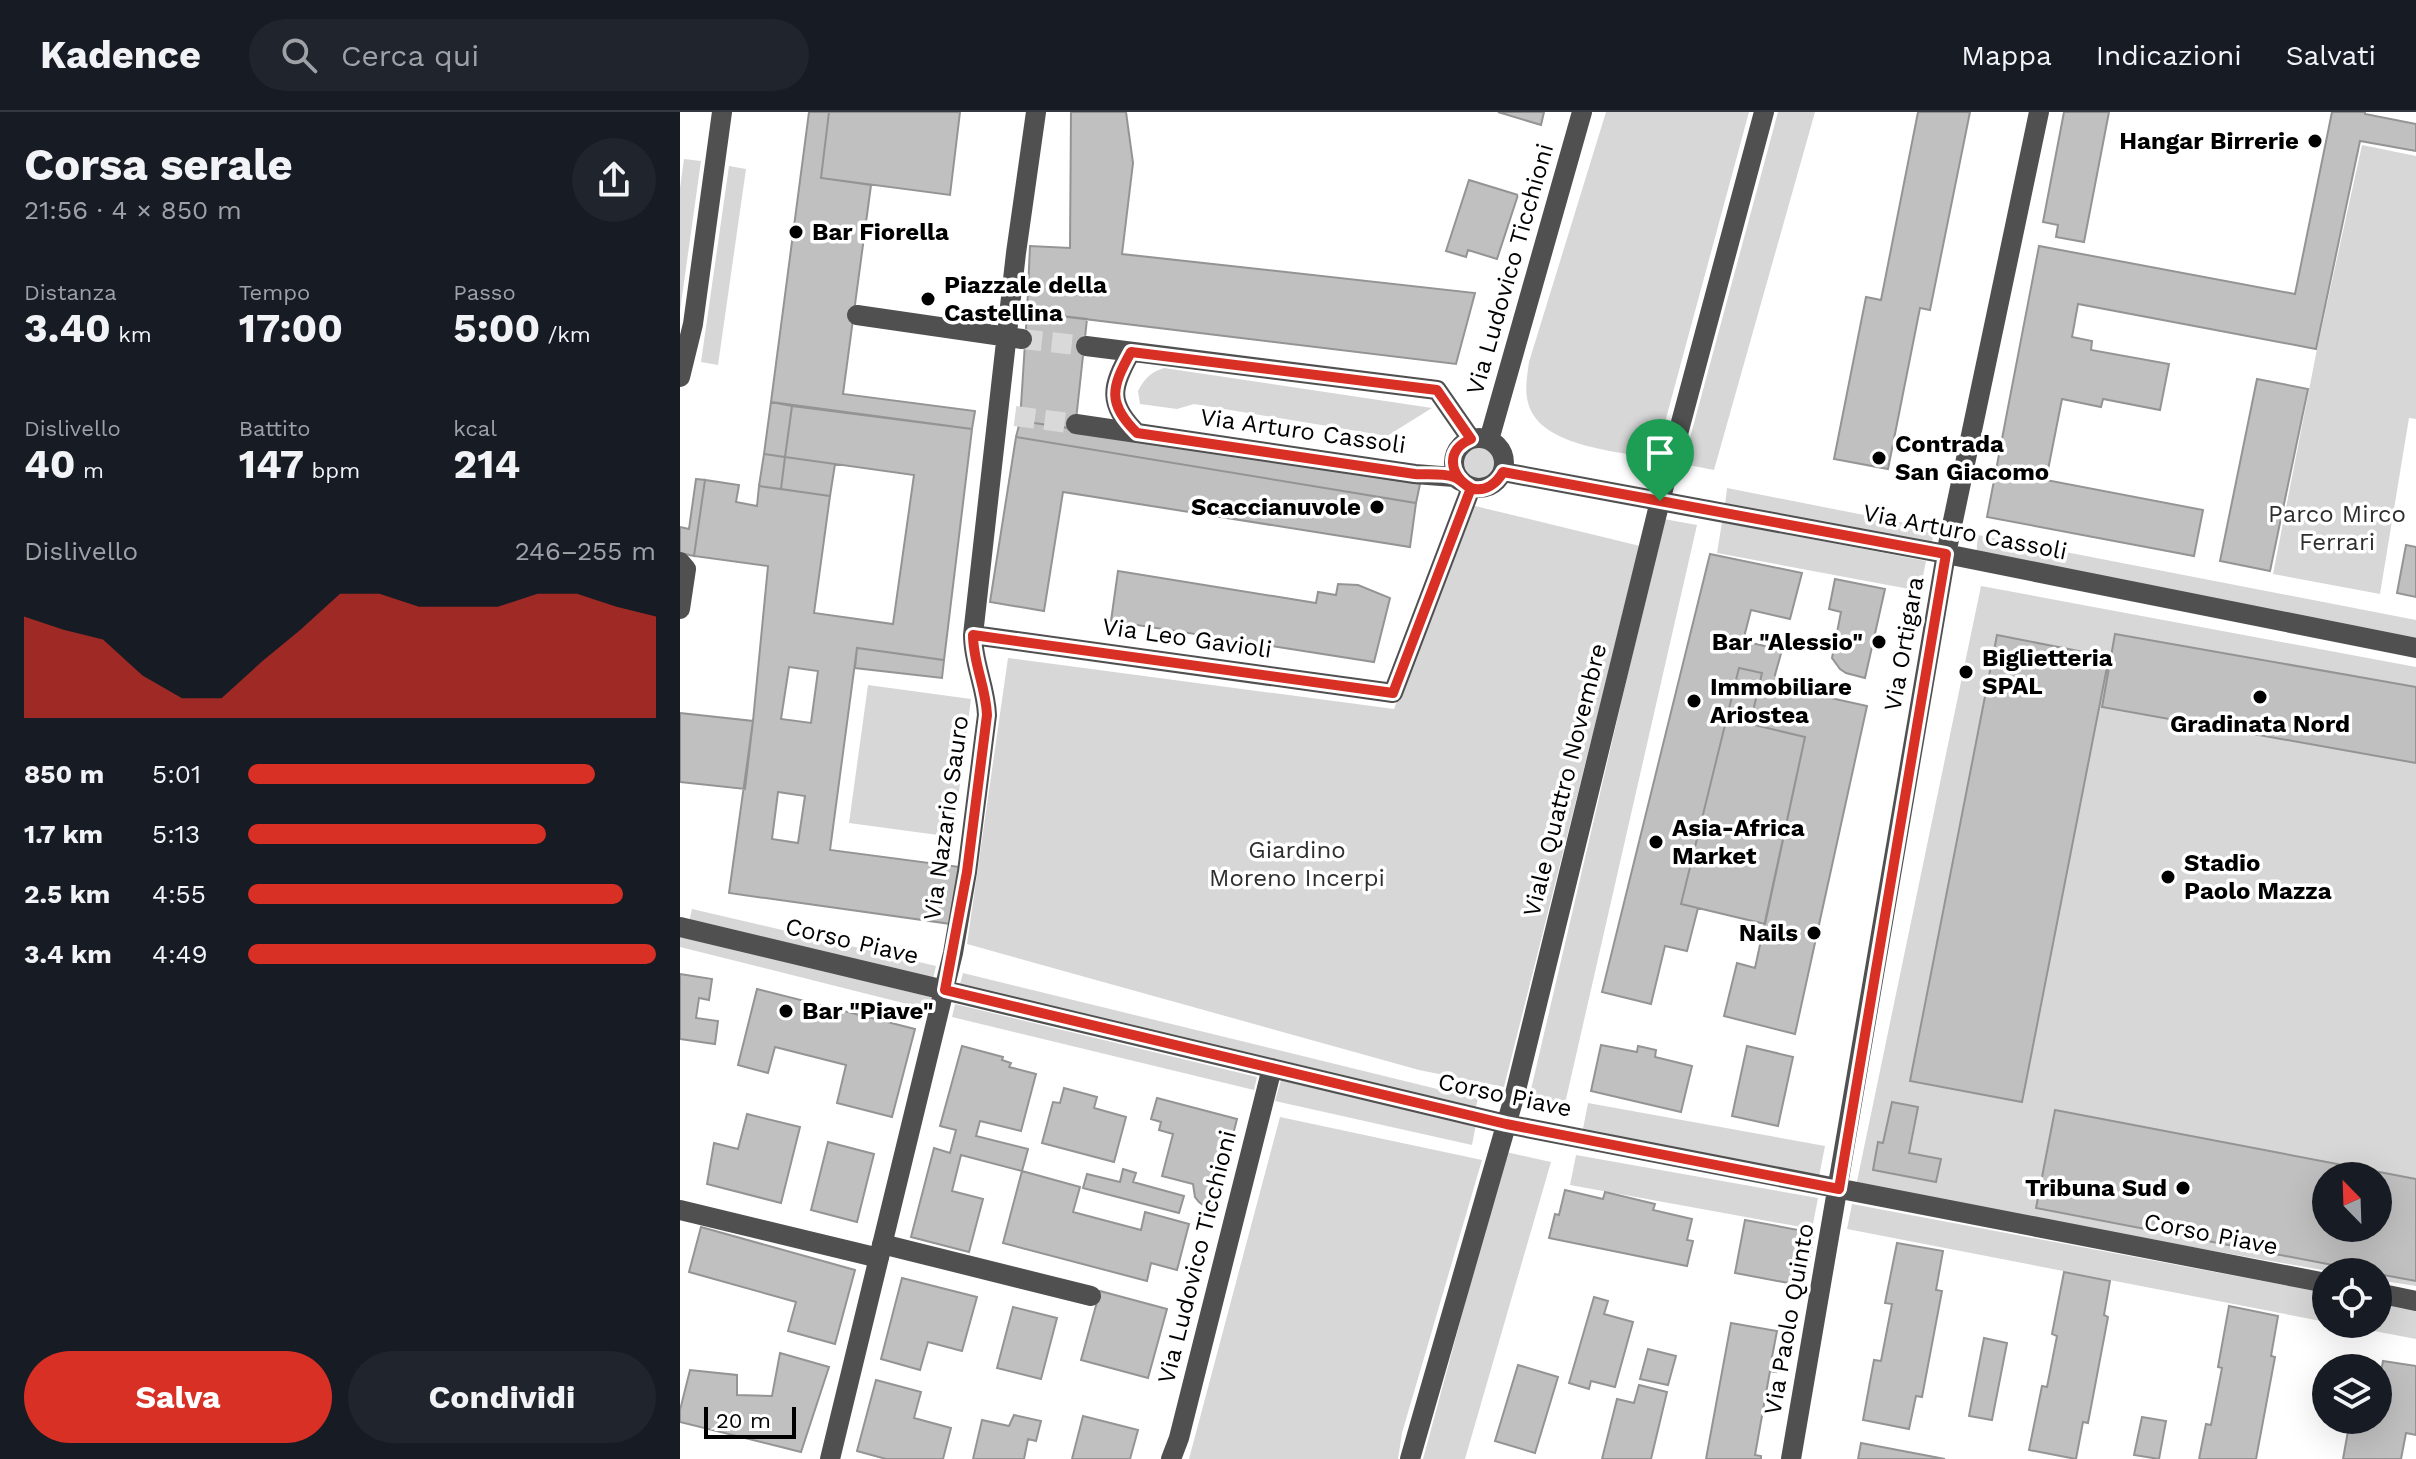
<!DOCTYPE html>
<html lang="it">
<meta charset="utf-8">
<style>
body{margin:0;font-family:"Work Sans",sans-serif;background:#20242c;color:#f1f3f6;height:100vh;display:flex;flex-direction:column;font-size:30px;white-space:nowrap}
*{box-sizing:border-box;margin:0}
p{font-size:26px;color:#9ea1a6}
.icon{flex:none;width:44px;height:44px;fill:none;stroke:currentColor;stroke-width:2;stroke-linecap:round;stroke-linejoin:round}
.map{position:relative;flex:1;overflow:hidden}
.drawer{display:flex;flex-direction:column;background:#171b24;width:680px}
.drawer>*{flex:none}
.needle{width:52px;rotate:337deg}
.fabs{position:absolute;left:1632px;top:1050px;display:grid;gap:16px}
.fabs a{display:grid;place-items:center;width:80px;height:80px;border-radius:50%;background:#171b24;box-shadow:0 8px 32px #0002;font-size:40px}
.scale{position:absolute;left:24px;bottom:20px;width:92px;box-sizing:border-box;padding-left:8px;border:4px solid #000;border-top:0;font-size:22px;line-height:28px;white-space:nowrap;color:#000;-webkit-text-stroke:6px #fff;paint-order:stroke}
.pin{position:absolute;display:grid;place-items:center;width:68px;height:68px;color:#fff;margin:-82px -34px;border-radius:50% 50% 50% 0;rotate:-45deg;box-shadow:0 0 8px #0007}
.pin .icon{rotate:45deg}
.round{display:grid;place-items:center;flex:none;width:84px;height:84px;border-radius:42px;background:#20242c}
.overview{display:flex;align-items:center;justify-content:space-between;height:136px;padding:0 24px}
h1{font-size:44px;font-weight:700;line-height:60px}
.figures{display:grid;grid-template-columns:repeat(3,1fr);gap:12px;height:136px;padding:8px 24px}
.figures div{display:grid;align-content:center}
.figures b{font-size:40px;font-weight:700}
.figures small{font-size:22px;font-weight:400}
.figures p{font-size:22px}
.chart{height:224px;padding:16px 24px}
.chart p{display:flex;justify-content:space-between}
.chart svg{width:100%;height:144px;margin-top:8px;fill:#d93025;opacity:.7}
.primary-button{display:flex;gap:16px;margin-top:auto;padding:16px 24px}
.primary-button a{flex:1;height:92px;border-radius:48px;background:#d93025;color:#fff;font-size:32px;font-weight:700;line-height:92px;text-align:center}
.primary-button a+a{background:#20242c;color:#f1f3f6}
ul{padding:0 24px;list-style:none;font-size:26px}
li{display:grid;grid-template-columns:128px 96px 1fr;align-items:center;height:60px}
li i{height:20px;border-radius:10px;background:#d93025}
header{display:flex;align-items:center;gap:48px;box-sizing:border-box;height:112px;padding:0 40px;background:#171b24;border-bottom:2px solid #363941}
header strong{font-size:38px}
nav{display:flex;gap:44px;margin-inline-start:auto;font-size:28px}
.search{width:560px;height:72px;background:#20242c;display:flex;align-items:center;gap:20px;box-sizing:border-box;padding:0 28px;border-radius:44px;color:#9ea1a6;font-size:30px}
main{display:flex;flex:1;min-height:0}
.map>svg:first-child{display:block}
.green{fill:#d7d7d7;fill-rule:evenodd}
.building{fill:#c0c0c0;stroke:#949494;stroke-width:2;fill-rule:evenodd}
.lines{fill:none;stroke-linecap:round;stroke-linejoin:round}
.minor-tunnel{stroke:#d9d9d9;stroke-width:20;stroke-dasharray:20 10;stroke-linecap:butt}
.minor{stroke:#505050;stroke-width:20}
.route-casing{stroke:#fff;stroke-width:16}
.route{stroke:#d93025;stroke-width:10}
.poi-dot{fill:#000;stroke:#fff;stroke-width:3}
.labels{text-anchor:middle;stroke-width:7;stroke-linejoin:round;paint-order:stroke}
.poi-label{font-size:24px;font-weight:bold;fill:#000;stroke:#fff;text-anchor:start}
.street-label{font-size:24px;fill:#000;stroke:#fff}
.park-label{font-size:24px;fill:#2e2e2e;stroke:#fff}
</style>
<header>
<strong>Kadence</strong>
<div class="search"><svg class="icon" aria-label="search" viewBox="0 0 24 24"><circle cx="10" cy="10" r="6"/><path d="M15 15l6 6"/></svg>Cerca qui</div>
<nav><a>Mappa</a><a>Indicazioni</a><a>Salvati</a></nav>
</header>
<main>
<section class="drawer">
<div class="overview"><div><h1>Corsa serale</h1><p>21:56 · 4 × 850 m</p></div><a class="round"><svg class="icon" aria-label="share" viewBox="0 0 24 24"><path d="M12 15V3M7 8l5-5 5 5M5 13v7h14v-7"/></svg></a></div>
<div class="figures">
<div><p>Distanza</p><b>3.40<small> km</small></b></div>
<div><p>Tempo</p><b>17:00</b></div>
<div><p>Passo</p><b>5:00<small> /km</small></b></div>
</div>
<div class="figures">
<div><p>Dislivello</p><b>40<small> m</small></b></div>
<div><p>Battito</p><b>147<small> bpm</small></b></div>
<div><p>kcal</p><b>214</b></div>
</div>
<div class="chart"><p><span>Dislivello</span>246–255 m</p>
<svg viewBox="0 0 160 44" preserveAspectRatio="none"><path d="M0 44V13L10 17L20 20L30 31L40 38L50 38L60 27L70 17L80 6L90 6L100 10L110 10L120 10L130 6L140 6L150 10L160 13V44z"/></svg>
</div>
<ul>
<li><b>850 m</b>5:01<i style="width:85%"></i></li>
<li><b>1.7 km</b>5:13<i style="width:73%"></i></li>
<li><b>2.5 km</b>4:55<i style="width:92%"></i></li>
<li><b>3.4 km</b>4:49<i style="width:100%"></i></li>
</ul>
<div class="primary-button"><a>Salva</a><a>Condividi</a></div>
</section>
<div class="map">
<svg width="1736" height="1347" viewBox="0 0 1736 1347">
<rect width="100%" height="100%" fill="#fff"/>
<path class="green" d="M 926,0 L 1069,0 L 975,347 C 938,339 863,335 849,294 C 844,279 847,265 849,250 Z
M 1098,0 L 1135,0 L 1034,358 L 1003,352 Z
M 1682,33 L 1736,44 L 1736,307 L 1729,306 L 1700,482 L 1593,462 L 1637,237 Z
M 4,47 L 21,49 L 0,199 L 0,76 Z
M 49,54 L 66,57 L 38,253 L 21,250 Z
M 484,256 L 752,296 L 707,324 L 514,292 L 497,297 L 460,292 L 458,279 C 464,267 471,260 484,256 Z
M781 351a18 18 0 1 1 36 0a18 18 0 1 1-36 0Z
M 1047,376 L 1255,417 L 1251,434 L 1045,393 Z
M 791,393 L 960,434 L 824,975 L 739,958 L 287,832 L 328,546 L 714,597 Z
M 984,407 L 1017,413 L 884,996 L 849,986 Z
M 1042,410 L 1246,449 L 1240,479 L 1037,441 Z
M 1298,423 L 1736,508 L 1736,530 L 1296,444 Z
M 1301,474 L 1736,555 L 1736,1174 L 1698,1168 L 1698,1160 L 1654,1160 L 1352,1107 L 1176,1074 ZM 1646,1064 L 1698,1064 L 1698,1116 L 1646,1116 Z
M 188,573 L 291,587 L 273,725 L 169,711 Z
M 12,797 L 256,854 L 253,867 L 9,810 Z
M 0,823 L 254,886 L 251,898 L 0,835 Z
M 283,861 L 798,987 L 795,998 L 280,872 Z
M 275,892 L 577,965 L 574,978 L 272,905 Z
M 601,968 L 796,1012 L 792,1033 L 595,989 Z
M 908,991 L 1145,1034 L 1139,1065 L 902,1022 Z
M 600,1005 L 802,1048 L 722,1321 L 718,1347 L 509,1347 Z
M 826,1040 L 871,1050 L 785,1347 L 743,1347 Z
M 896,1043 L 1138,1086 L 1132,1117 L 890,1073 Z
M 1172,1092 L 1646,1181 L 1646,1210 L 1167,1117 Z
M 1698,1190 L 1736,1198 L 1736,1227 L 1657,1212 L 1698,1212 Z"/>
<path class="building" d="M 129,0 L 149,0 L 141,66 L 191,73 L 163,282 L 295,299 L 292,317 L 91,290 Z
M 149,0 L 280,0 L 270,83 L 141,66 Z
M 391,0 L 446,0 L 453,51 L 442,142 L 795,181 L 776,252 L 347,200 L 350,134 L 390,136 Z
M 818,0 L 864,0 L 861,13 Z
M 1238,0 L 1290,0 L 1250,198 L 1240,196 L 1208,357 L 1154,347 L 1186,185 L 1201,188 Z
M 1384,0 L 1429,0 L 1404,130 L 1376,125 L 1378,113 L 1363,110 Z
M 1652,0 L 1685,0 L 1685,2 L 1736,12 L 1736,39 L 1680,29 L 1636,237 L 1398,192 L 1392,225 L 1412,229 L 1411,238 L 1489,252 L 1480,298 L 1423,287 L 1421,295 L 1382,287 L 1366,368 L 1523,398 L 1514,444 L 1307,405 L 1359,134 L 1615,182 Z
M 789,68 L 838,83 L 817,147 L 788,138 L 786,145 L 766,139 Z
M 347,200 L 407,207 L 395,317 L 340,309 Z
M 1577,267 L 1628,277 L 1590,459 L 1540,449 Z
M 91,290 L 112,294 L 105,345 L 84,342 Z
M 112,294 L 292,317 L 264,548 L 177,536 L 150,738 L 280,755 L 271,812 L 49,781 L 73,609 L 88,454 L 14,444 L 25,368 L 59,373 L 56,390 L 77,394 L 79,374 L 150,384 L 134,501 L 213,512 L 234,363 L 105,345 ZM 109,555 L 138,559 L 131,611 L 101,607 ZM 98,680 L 125,684 L 118,731 L 92,727 Z
M 340,309 L 432,322 L 740,372 L 736,391 L 336,325 Z
M 336,325 L 736,391 L 730,435 L 383,380 L 364,499 L 310,490 Z
M 84,342 L 105,345 L 101,377 L 79,374 Z
M 105,345 L 155,352 L 150,384 L 101,377 Z
M 16,367 L 25,368 L 14,444 L 0,441 L 0,415 L 9,417 Z
M 1726,433 L 1736,435 L 1736,485 L 1717,481 Z
M 1030,442 L 1122,461 L 1110,507 L 1071,498 L 1063,529 L 1102,538 L 1095,563 L 1101,575 L 1187,594 L 1115,922 L 1044,904 L 1057,851 L 1075,856 L 1125,625 L 1070,612 L 1082,561 L 1059,556 L 1001,792 L 1018,796 L 1007,839 L 985,834 L 971,892 L 922,880 Z
M 438,459 L 636,491 L 638,480 L 656,483 L 658,472 L 678,473 L 710,486 L 694,550 L 431,509 Z
M 1155,467 L 1205,477 L 1185,566 L 1166,561 L 1160,557 L 1152,546 L 1161,500 L 1149,497 Z
M 1435,522 L 1736,575 L 1736,651 L 1422,595 Z
M 1317,523 L 1429,545 L 1342,990 L 1230,969 Z
M 177,536 L 264,548 L 262,566 L 175,556 Z
M 1059,556 L 1082,561 L 1070,612 L 1125,625 L 1085,812 L 1001,792 Z
M 0,601 L 73,609 L 65,677 L 0,670 Z
M 0,862 L 32,867 L 29,888 L 19,886 L 16,906 L 38,909 L 35,932 L 0,927 Z
M 77,877 L 235,917 L 212,1005 L 157,991 L 166,953 L 95,935 L 88,961 L 58,953 Z
M 921,933 L 957,940 L 958,934 L 976,938 L 975,945 L 1012,954 L 1001,1000 L 911,979 Z
M 282,934 L 323,945 L 322,948 L 331,951 L 329,955 L 356,962 L 341,1019 L 300,1009 L 296,1024 L 348,1037 L 342,1059 L 281,1043 L 272,1079 L 303,1087 L 289,1140 L 231,1125 L 254,1036 L 270,1041 L 276,1018 L 260,1014 Z
M 1067,934 L 1113,945 L 1098,1014 L 1052,1004 Z
M 384,976 L 417,985 L 414,996 L 446,1005 L 434,1050 L 362,1031 L 373,990 L 380,991 Z
M 477,986 L 557,1007 L 536,1089 L 531,1094 L 527,1096 L 519,1090 L 515,1085 L 513,1072 L 482,1064 L 493,1022 L 479,1018 L 481,1010 L 471,1007 Z
M 1212,990 L 1238,995 L 1229,1041 L 1261,1047 L 1256,1070 L 1193,1058 L 1198,1030 L 1203,1031 Z
M 1375,998 L 1736,1067 L 1736,1169 L 1698,1162 L 1698,1160 L 1689,1160 L 1356,1096 ZM 1646,1064 L 1698,1064 L 1698,1116 L 1646,1116 Z
M 67,1002 L 120,1015 L 101,1091 L 27,1072 L 34,1031 L 58,1037 Z
M 148,1030 L 194,1042 L 177,1110 L 131,1098 Z
M 443,1057 L 456,1061 L 453,1070 L 504,1084 L 499,1101 L 403,1076 L 407,1062 L 440,1070 Z
M 342,1059 L 400,1075 L 393,1100 L 461,1118 L 465,1100 L 509,1112 L 497,1158 L 471,1151 L 467,1169 L 323,1131 Z
M 885,1078 L 923,1087 L 925,1080 L 975,1092 L 973,1098 L 1012,1107 L 1007,1128 L 1013,1129 L 1007,1154 L 869,1126 L 875,1102 L 879,1103 Z
M 1065,1108 L 1134,1121 L 1124,1174 L 1055,1161 Z
M 21,1115 L 175,1158 L 155,1232 L 108,1219 L 116,1190 L 9,1160 Z
M 1217,1131 L 1263,1139 L 1256,1178 L 1262,1179 L 1242,1285 L 1236,1284 L 1229,1317 L 1183,1308 L 1194,1248 L 1201,1249 L 1212,1192 L 1205,1191 Z
M 1384,1160 L 1430,1169 L 1424,1203 L 1428,1205 L 1408,1311 L 1403,1310 L 1396,1347 L 1349,1338 L 1362,1274 L 1367,1275 L 1377,1224 L 1372,1222 Z
M 222,1166 L 297,1185 L 282,1239 L 248,1230 L 240,1258 L 201,1247 Z
M 420,1179 L 487,1197 L 468,1266 L 401,1248 Z
M 914,1185 L 928,1189 L 924,1202 L 953,1210 L 935,1275 L 911,1269 L 909,1277 L 889,1271 Z
M 1549,1194 L 1598,1204 L 1591,1244 L 1595,1245 L 1576,1347 L 1519,1347 L 1526,1312 L 1531,1313 L 1542,1256 L 1538,1255 Z
M 333,1195 L 377,1206 L 361,1267 L 317,1256 Z
M 1051,1211 L 1097,1219 L 1092,1245 L 1098,1246 L 1096,1260 L 1090,1259 L 1075,1343 L 1081,1344 L 1081,1347 L 1026,1347 Z
M 1304,1226 L 1327,1231 L 1312,1308 L 1289,1304 Z
M 968,1237 L 996,1244 L 988,1273 L 960,1267 Z
M 100,1241 L 149,1255 L 121,1340 L 0,1310 L 0,1298 L 10,1258 L 57,1263 L 57,1283 L 92,1284 Z
M 1703,1249 L 1736,1254 L 1736,1323 L 1726,1321 L 1721,1347 L 1663,1347 L 1670,1308 L 1698,1308 L 1698,1276 Z
M 838,1253 L 878,1265 L 855,1341 L 815,1329 Z
M 196,1268 L 241,1280 L 234,1306 L 271,1316 L 263,1347 L 206,1347 L 177,1339 Z
M 959,1273 L 987,1280 L 971,1347 L 922,1347 L 937,1287 L 954,1291 Z
M 334,1303 L 361,1309 L 356,1329 L 348,1327 L 344,1347 L 293,1347 L 302,1308 L 329,1314 Z
M 403,1304 L 458,1318 L 450,1347 L 392,1347 Z
M 1462,1305 L 1486,1309 L 1479,1347 L 1454,1343 Z
M 1181,1331 L 1265,1347 L 1178,1347 Z"/>
<g class="lines">
<path class="minor-tunnel" d="M 342,227 L 406,234
M 335,304 L 396,312"/>
<path class="minor" d="M 177,203 L 342,227
M 406,234 L 757,278 L 791,327
M 451,240 C 431,275 427,291 457,321
M 0,265 L 13,212 L 42,0
M 396,312 L 735,362 L 774,365 L 780,369
M774 351a25 25 0 1 1 50 0a25 25 0 1 1-50 0Z
M 809,328 L 902,0
M 823,360 L 1266,442 L 1736,536
M 0,450 L 6,457 L 0,497
M 293,523 L 713,581 L 791,376
M 0,815 L 826,1012 L 1646,1171
M 0,1098 L 199,1146
M 202,1132 L 411,1184
M 1698,1181 L 1736,1189
M 150,1347 L 273,841 L 287,760 L 307,603 C 306,575 293,551 293,523 L 336,141 L 356,0
M 491,1347 L 499,1326 L 592,956
M 730,1347 L 835,982 L 980,389 L 1084,0
M 1111,1347 L 1266,442 L 1359,0"/>
</g>
<g class="lines">
<defs>
<path id="route" d="M 980,389 L 823,360 C 817,371 805,381 791,376 C 785,374 780,367 774,365 C 763,361 747,363 735,362 L 457,321 C 427,291 431,276 451,240 L 757,278 L 791,327 C 765,338 769,363 791,376 L 713,581 L 293,523 C 293,551 306,575 307,603 L 287,760 L 265,878 L 826,1012 L 1159,1077 L 1266,442 L 980,389"/>
</defs>
<use href="#route" class="route-casing"/>
<use href="#route" class="route"/>
</g>
<g class="poi-dot">
<circle cx="1635" cy="29" r="8"/>
<circle cx="116" cy="120" r="8"/>
<circle cx="248" cy="187" r="8"/>
<circle cx="1199" cy="346" r="8"/>
<circle cx="697" cy="395" r="8"/>
<circle cx="1199" cy="530" r="8"/>
<circle cx="1286" cy="560" r="8"/>
<circle cx="1580" cy="585" r="8"/>
<circle cx="1014" cy="589" r="8"/>
<circle cx="976" cy="730" r="8"/>
<circle cx="1488" cy="765" r="8"/>
<circle cx="1134" cy="821" r="8"/>
<circle cx="106" cy="899" r="8"/>
<circle cx="1503" cy="1076" r="8"/>
</g>
<g class="labels">
<g class="poi-label">
<text x="1619" y="37" text-anchor="end">Hangar Birrerie</text>
<text x="132" y="128">Bar Fiorella</text>
<text x="264" y="181">Piazzale della<tspan x="264" dy="28">Castellina</tspan></text>
<text x="1215" y="340">Contrada<tspan x="1215" dy="28">San Giacomo</tspan></text>
<text x="681" y="403" text-anchor="end">Scaccianuvole</text>
<text x="1183" y="538" text-anchor="end">Bar "Alessio"</text>
<text x="1302" y="554">Biglietteria<tspan x="1302" dy="28">SPAL</tspan></text>
<text x="1030" y="583">Immobiliare<tspan x="1030" dy="28">Ariostea</tspan></text>
<text x="1580" y="620" text-anchor="middle">Gradinata Nord</text>
<text x="992" y="724">Asia-Africa<tspan x="992" dy="28">Market</tspan></text>
<text x="1504" y="759">Stadio<tspan x="1504" dy="28">Paolo Mazza</tspan></text>
<text x="1118" y="829" text-anchor="end">Nails</text>
<text x="122" y="907">Bar "Piave"</text>
<text x="1487" y="1084" text-anchor="end">Tribuna Sud</text>
</g>
<g class="street-label">
<text transform="translate(830 157) rotate(-74)" y="8">Via Ludovico Ticchioni</text>
<text transform="translate(623 319) rotate(8)" y="8">Via Arturo Cassoli</text>
<text transform="translate(1285 420) rotate(11)" y="8">Via Arturo Cassoli</text>
<text transform="translate(507 526) rotate(8)" y="8">Via Leo Gavioli</text>
<text transform="translate(1224 532) rotate(-80)" y="8">Via Ortigara</text>
<text transform="translate(885 668) rotate(-76)" y="8">Viale Quattro Novembre</text>
<text transform="translate(266 706) rotate(-82)" y="8">Via Nazario Sauro</text>
<text transform="translate(172 829) rotate(13)" y="8">Corso Piave</text>
<text transform="translate(825 983) rotate(12)" y="8">Corso Piave</text>
<text transform="translate(1531 1122) rotate(11)" y="8">Corso Piave</text>
<text transform="translate(517 1145) rotate(-76)" y="8">Via Ludovico Ticchioni</text>
<text transform="translate(1109 1207) rotate(-80)" y="8">Via Paolo Quinto</text>
</g>
<g class="park-label">
<text x="1657" y="410">Parco Mirco<tspan x="1657" dy="28">Ferrari</tspan></text>
<text x="617" y="746">Giardino<tspan x="617" dy="28">Moreno Incerpi</tspan></text>
</g>
</g>
</svg>
<div class="fabs">
<a><svg class="needle" viewBox="-14 -14 28 28"><path d="M0-13l5 13h-10z" fill="#e53935"/><path d="M0 13l5-13h-10z" fill="#9ea1a6"/></svg></a>
<a><svg class="icon" aria-label="locate" viewBox="0 0 24 24"><circle cx="12" cy="12" r="6"/><path d="M12 2v4M12 18v4M2 12h4M18 12h4"/></svg></a>
<a><svg class="icon" aria-label="layers" viewBox="0 0 24 24"><path d="M12 4l9 5-9 5-9-5zM3 14l9 5 9-5"/></svg></a>
</div>
<div class="scale">20 m</div>
<div class="pin" style="left:980px;top:389px;background:#1e9e55"><svg class="icon" aria-label="arrive" viewBox="0 0 24 24"><path d="M6 21V4h12l-3 4 3 4H6"/></svg></div>
</div>
</main>
